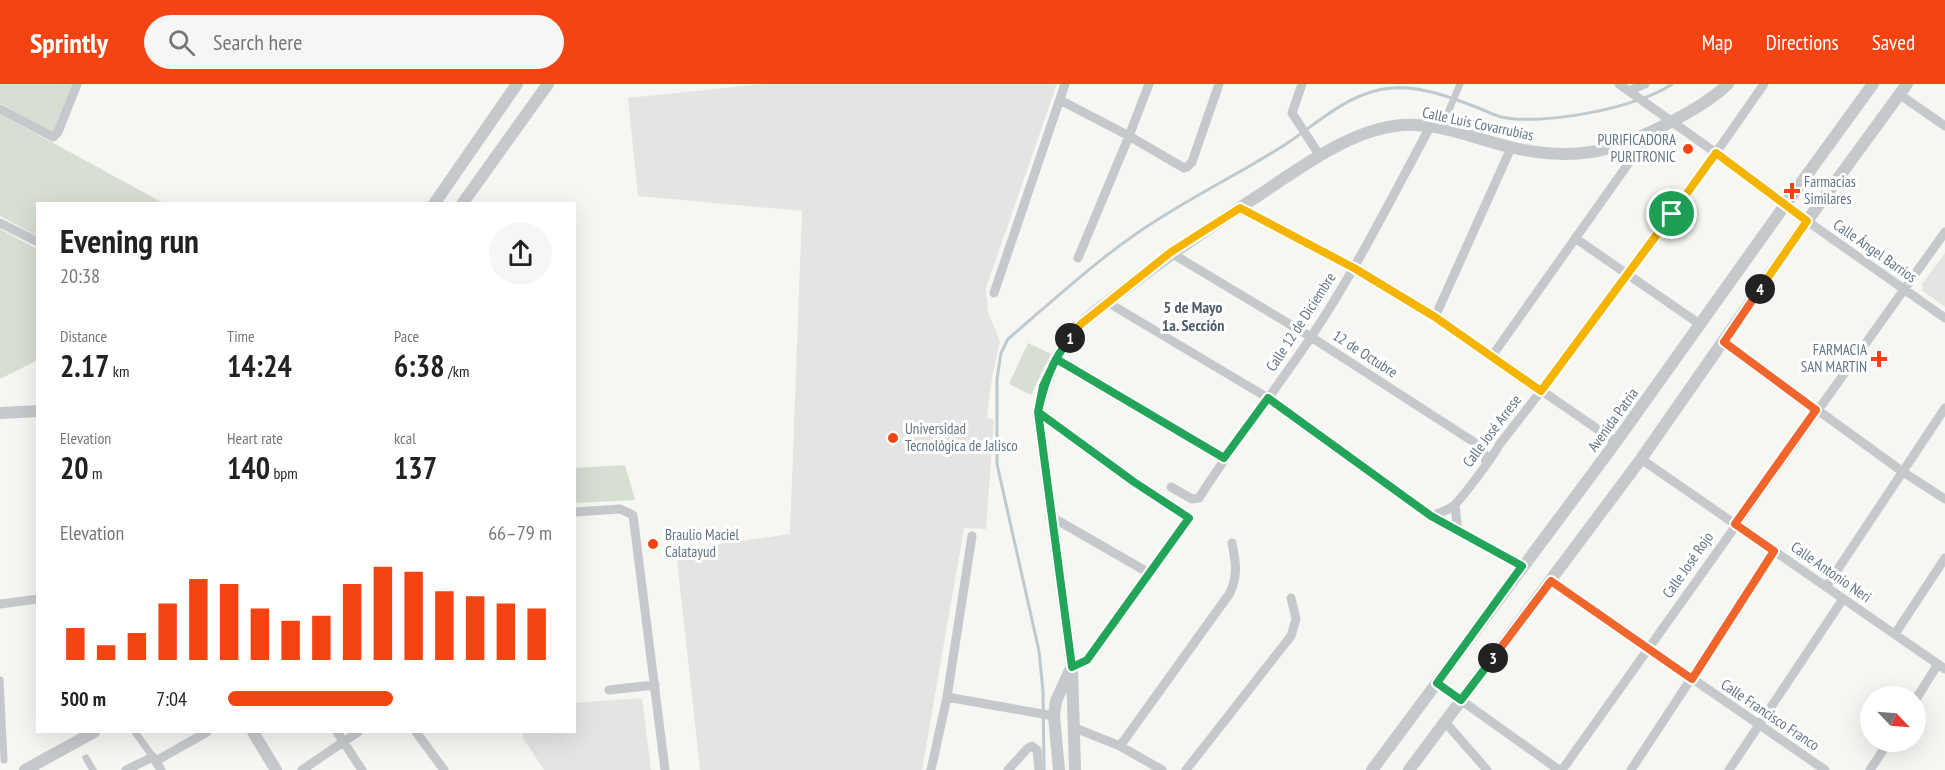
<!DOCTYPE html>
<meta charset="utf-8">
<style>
body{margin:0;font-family:"PT Sans Narrow",sans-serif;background:#f6f6f6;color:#222;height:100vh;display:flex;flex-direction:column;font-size:22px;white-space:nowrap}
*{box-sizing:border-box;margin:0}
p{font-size:20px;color:#767676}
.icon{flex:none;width:33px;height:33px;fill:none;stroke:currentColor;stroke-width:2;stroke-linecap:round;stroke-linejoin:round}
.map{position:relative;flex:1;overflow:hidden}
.side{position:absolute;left:36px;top:118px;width:540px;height:531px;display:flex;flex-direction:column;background:#fff;border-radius:0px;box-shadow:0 6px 24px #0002}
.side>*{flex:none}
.needle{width:39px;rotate:115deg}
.tools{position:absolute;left:1860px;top:602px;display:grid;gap:12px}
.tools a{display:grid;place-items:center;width:66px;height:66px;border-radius:50%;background:#fff;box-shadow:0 6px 24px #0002;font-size:30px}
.pin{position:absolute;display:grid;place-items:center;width:51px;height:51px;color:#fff;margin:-26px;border:3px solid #fff;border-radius:50%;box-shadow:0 2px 6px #0007}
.km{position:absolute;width:30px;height:30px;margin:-15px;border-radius:50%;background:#222;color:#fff;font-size:16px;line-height:30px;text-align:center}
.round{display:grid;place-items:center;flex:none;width:63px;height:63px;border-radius:32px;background:#f6f6f6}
.head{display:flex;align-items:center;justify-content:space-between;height:102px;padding:0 24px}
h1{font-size:33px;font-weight:700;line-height:45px}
.stats{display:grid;grid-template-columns:repeat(3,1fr);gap:9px;height:102px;padding:6px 24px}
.stats div{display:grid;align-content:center}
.stats b{font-size:30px;font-weight:700}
.stats small{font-size:16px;font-weight:400}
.stats p{font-size:16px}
.chart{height:168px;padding:12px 24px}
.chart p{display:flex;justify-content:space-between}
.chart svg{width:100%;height:108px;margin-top:6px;stroke:#f54412;stroke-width:6}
ul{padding:0 24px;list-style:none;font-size:20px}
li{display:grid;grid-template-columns:96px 72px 1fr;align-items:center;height:45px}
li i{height:15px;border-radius:8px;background:#f54412}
header{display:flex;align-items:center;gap:36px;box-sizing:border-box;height:84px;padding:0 30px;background:#f54412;color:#fff}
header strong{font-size:28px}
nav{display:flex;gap:33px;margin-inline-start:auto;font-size:21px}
.search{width:420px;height:54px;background:#f6f6f6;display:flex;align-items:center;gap:15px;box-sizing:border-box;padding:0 21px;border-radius:33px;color:#767676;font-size:22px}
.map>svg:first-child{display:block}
.built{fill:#e4e5e3}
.park{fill:#d7ded2}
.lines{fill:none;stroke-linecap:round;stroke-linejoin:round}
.stream{stroke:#bdcacf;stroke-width:3}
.pedestrian{stroke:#c5c9cc;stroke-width:7}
.minor{stroke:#c5c9cc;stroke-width:9}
.tertiary{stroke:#c5c9cc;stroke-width:12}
.split-1-casing{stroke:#fff;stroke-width:12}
.split-2-casing{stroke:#fff;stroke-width:12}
.split-3-casing{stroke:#fff;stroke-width:12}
.split-4-casing{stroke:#fff;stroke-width:12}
.split-5-casing{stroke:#fff;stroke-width:12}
.split-1{stroke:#f5b400;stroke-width:8}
.split-2{stroke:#22a559;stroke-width:8}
.split-3{stroke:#22a559;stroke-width:8}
.split-4{stroke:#f0652b;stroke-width:8}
.split-5{stroke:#f5b400;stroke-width:8}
.poi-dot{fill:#f54412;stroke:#fff;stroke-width:2}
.labels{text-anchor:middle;stroke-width:6;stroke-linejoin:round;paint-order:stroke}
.street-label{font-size:15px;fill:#627686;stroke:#fff}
.poi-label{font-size:15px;fill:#627686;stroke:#fff;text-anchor:start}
.neighbourhood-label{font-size:16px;font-weight:bold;fill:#505f6a;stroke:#fff}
</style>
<header>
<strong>Sprintly</strong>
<div class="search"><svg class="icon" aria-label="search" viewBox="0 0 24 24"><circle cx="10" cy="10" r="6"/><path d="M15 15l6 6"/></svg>Search here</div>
<nav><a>Map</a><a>Directions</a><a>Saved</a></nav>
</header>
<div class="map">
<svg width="1945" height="686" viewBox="0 0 1945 686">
<rect width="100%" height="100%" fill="#f6f6f2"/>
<path class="built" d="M 763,0 L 1057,0 L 986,204 L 988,228 L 1000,257 L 992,293 L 987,334 L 994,336 L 986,445 L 964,444 L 922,686 L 700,686 L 676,466 L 790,450 L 802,127 L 638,112 L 628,14 Z
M 1945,169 L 1945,223 L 1923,207 L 1922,200 Z
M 642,614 L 651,686 L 544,686 L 523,654 L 522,648 L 574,648 L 575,619 Z"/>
<path class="park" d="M 0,0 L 72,0 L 53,50 L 0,19 Z
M 0,30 L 165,120 L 38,120 L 37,152 L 0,132 Z
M 0,145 L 37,165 L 38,276 L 0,295 Z
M 1028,259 L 1051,270 L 1031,311 L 1009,300 Z
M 625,381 L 635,416 L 575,419 L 575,384 Z"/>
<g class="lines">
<path class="stream" d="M 1044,686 L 1043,607 L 1039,567 L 997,380 L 997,295 L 1001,269 L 1008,255 C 1056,214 1104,169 1157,136 C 1199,109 1244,87 1286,60 C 1318,39 1351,6 1393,4 C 1421,2 1450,13 1476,23 C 1484,26 1493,31 1501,33 C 1542,42 1638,24 1672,0"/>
<path class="pedestrian" d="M 1441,45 L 1460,0
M 0,596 L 4,676
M 135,648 L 153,673
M 86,674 L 93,686"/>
<path class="minor" d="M 1302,0 L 1292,29 L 1320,72
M 1619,0 L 1716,69 L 1807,137 L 1945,234
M 1629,7 L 1645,0
M 1899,10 L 1945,42
M 1060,16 L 1129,52 L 1184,84 L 1187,83 L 1192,78 L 1219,0
M 0,25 L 53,53 L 58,48 L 77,0
M 1240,124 L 1354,184 L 1435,233 L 1616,358
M 0,139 L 38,158
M 1575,154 L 1701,241
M 1171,169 L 1311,253 L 1480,362 L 1485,371 L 1486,380
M 1078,174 L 1129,52 L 1149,0
M 994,209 L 1065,0
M 1107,218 L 1268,314 L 1431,432 L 1522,482
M 1435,233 L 1511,64
M 1724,258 L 1903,388 L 1945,415
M 1492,272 L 1650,49
M 1056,275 L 1224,374
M 1038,328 L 1134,398 L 1189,434 L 1087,576 L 1072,583
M 1641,375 L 1945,585
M 1171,403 L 1192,415 L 1199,414 C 1234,359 1275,307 1311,253 C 1356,186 1392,113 1430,43
M 1455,421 L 1458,448
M 574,428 L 620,425 L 633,431 L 665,686
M 1050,432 L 1149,489
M 1431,432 C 1439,429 1447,427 1453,422 C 1461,416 1495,370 1499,361 C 1591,244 1679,123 1764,0
M 1551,497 L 1825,686
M 1826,503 L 1945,324
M 0,520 L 38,515
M 1895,550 L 1945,474
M 1437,599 L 1559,686
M 609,606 L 655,601
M 947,613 L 1054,632
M 1916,615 L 1938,580
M 1445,638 L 1487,686
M 1075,644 L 1120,662 L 1162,686
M 337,648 L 362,686
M 416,648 L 444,686
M 1120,662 L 1230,509 C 1238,491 1236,479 1232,459
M 156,677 L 207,648
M 126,686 L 153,673 L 161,686
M 302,686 L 358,648
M 931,686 L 947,613 L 972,452
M 1008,686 L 1028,664 L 1032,662 L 1037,666 L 1039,686
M 1186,686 L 1291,552 L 1296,535 L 1291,514
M 1562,686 L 1945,148
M 1631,686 L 1775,467
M 1729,686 L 1843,515
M 1870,686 L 1889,657"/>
<path class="tertiary" d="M 434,120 L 517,0
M 462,120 L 548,0
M 0,329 L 38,327
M 253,648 L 276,686
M 25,686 L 94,648
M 1059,686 L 1054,632 L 1056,617 L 1071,584
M 1075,686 L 1072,583 L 1038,328 C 1045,296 1057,264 1081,240 C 1094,227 1110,216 1124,206 C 1165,174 1207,145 1250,117 C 1292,90 1344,49 1394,42 C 1434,36 1472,54 1510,63 C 1535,69 1565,72 1591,68 C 1628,63 1701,26 1728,0
M 1372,686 L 1616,358 L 1785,121 L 1873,0
M 1409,686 L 1641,375 L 1807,137 L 1907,0"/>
</g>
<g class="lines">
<defs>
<path id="split-1" d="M 1070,254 L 1081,240 L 1171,168 L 1240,124 L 1354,184 L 1435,233 L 1541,307 L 1672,130"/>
<path id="split-2" d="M 1070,283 L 1056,275 L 1043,302 L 1038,328 L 1134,398 L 1189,434 L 1087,576 L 1072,583 L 1038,328 C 1044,300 1052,277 1070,254"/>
<path id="split-3" d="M 1070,283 L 1224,374 L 1268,314 L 1431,432 L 1522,482 L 1437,599 L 1461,616 L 1493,574"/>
<path id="split-4" d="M 1493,574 L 1551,497 L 1692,595 L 1774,467 L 1735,440 L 1816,326 L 1724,258 L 1760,205"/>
<path id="split-5" d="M 1672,130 L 1716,69 L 1807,137 L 1760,205"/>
</defs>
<use href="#split-1" class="split-1-casing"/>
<use href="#split-2" class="split-2-casing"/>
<use href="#split-3" class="split-3-casing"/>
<use href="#split-4" class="split-4-casing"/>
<use href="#split-5" class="split-5-casing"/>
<use href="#split-1" class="split-1"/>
<use href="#split-2" class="split-2"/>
<use href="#split-3" class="split-3"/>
<use href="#split-4" class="split-4"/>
<use href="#split-5" class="split-5"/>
</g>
<g class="poi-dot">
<circle cx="1688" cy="65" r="6"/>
<path d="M1789 98h6v6h6v6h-6v6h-6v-6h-6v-6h6z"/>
<path d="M1876 266h6v6h6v6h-6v6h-6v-6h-6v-6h6z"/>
<circle cx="893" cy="354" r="6"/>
<circle cx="653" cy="460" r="6"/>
</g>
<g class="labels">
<g class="street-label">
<text transform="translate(1478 40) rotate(12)" y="5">Calle Luis Covarrubias</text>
<text transform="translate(1875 167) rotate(35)" y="5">Calle Ángel Barrios</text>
<text transform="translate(1301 238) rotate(-57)" y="5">Calle 12 de Diciembre</text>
<text transform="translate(1365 270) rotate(33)" y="5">12 de Octubre</text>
<text transform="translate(1613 336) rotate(-54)" y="5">Avenida Patria</text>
<text transform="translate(1492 347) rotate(-53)" y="5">Calle José Arrese</text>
<text transform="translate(1688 481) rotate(-55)" y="5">Calle José Rojo</text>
<text transform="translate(1831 488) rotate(35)" y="5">Calle Antonio Neri</text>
<text transform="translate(1770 631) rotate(34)" y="5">Calle Francisco Franco</text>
</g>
<g class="poi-label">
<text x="1676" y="61" text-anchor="end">PURIFICADORA<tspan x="1676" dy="17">PURITRONIC</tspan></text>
<text x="1804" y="103">Farmacias<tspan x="1804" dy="17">Similares</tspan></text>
<text x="1867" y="271" text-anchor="end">FARMACIA<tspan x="1867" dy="17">SAN MARTIN</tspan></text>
<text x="905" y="350">Universidad<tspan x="905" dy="17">Tecnológica de Jalisco</tspan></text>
<text x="665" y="456">Braulio Maciel<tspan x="665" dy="17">Calatayud</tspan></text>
</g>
<g class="neighbourhood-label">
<text x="1193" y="229">5 de Mayo<tspan x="1193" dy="18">1a. Sección</tspan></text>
</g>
</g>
</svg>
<div class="tools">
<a><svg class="needle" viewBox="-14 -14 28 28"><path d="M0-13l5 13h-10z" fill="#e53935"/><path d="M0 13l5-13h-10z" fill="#767676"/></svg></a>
</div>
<div class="pin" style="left:1672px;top:130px;background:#1e9e55"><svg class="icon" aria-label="arrive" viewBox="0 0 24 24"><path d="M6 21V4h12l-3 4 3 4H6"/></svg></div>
<b class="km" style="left:1070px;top:254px">1</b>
<b class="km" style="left:1493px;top:574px">3</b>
<b class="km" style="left:1760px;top:205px">4</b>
<section class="side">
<div class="head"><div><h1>Evening run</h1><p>20:38</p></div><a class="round"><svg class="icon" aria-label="share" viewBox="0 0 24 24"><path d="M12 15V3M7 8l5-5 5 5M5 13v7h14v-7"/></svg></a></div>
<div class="stats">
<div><p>Distance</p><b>2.17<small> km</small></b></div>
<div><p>Time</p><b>14:24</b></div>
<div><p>Pace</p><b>6:38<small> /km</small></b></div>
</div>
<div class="stats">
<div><p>Elevation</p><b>20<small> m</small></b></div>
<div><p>Heart rate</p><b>140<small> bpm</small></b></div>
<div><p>kcal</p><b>137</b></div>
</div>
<div class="chart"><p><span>Elevation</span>66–79 m</p>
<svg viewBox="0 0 160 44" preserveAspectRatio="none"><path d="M5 44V31M15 44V38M25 44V33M35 44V21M45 44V11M55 44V13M65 44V23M75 44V28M85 44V26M95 44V13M105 44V6M115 44V8M125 44V16M135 44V18M145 44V21M155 44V23"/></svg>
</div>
<ul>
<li><b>500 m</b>7:04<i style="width:51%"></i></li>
</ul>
</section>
</div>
